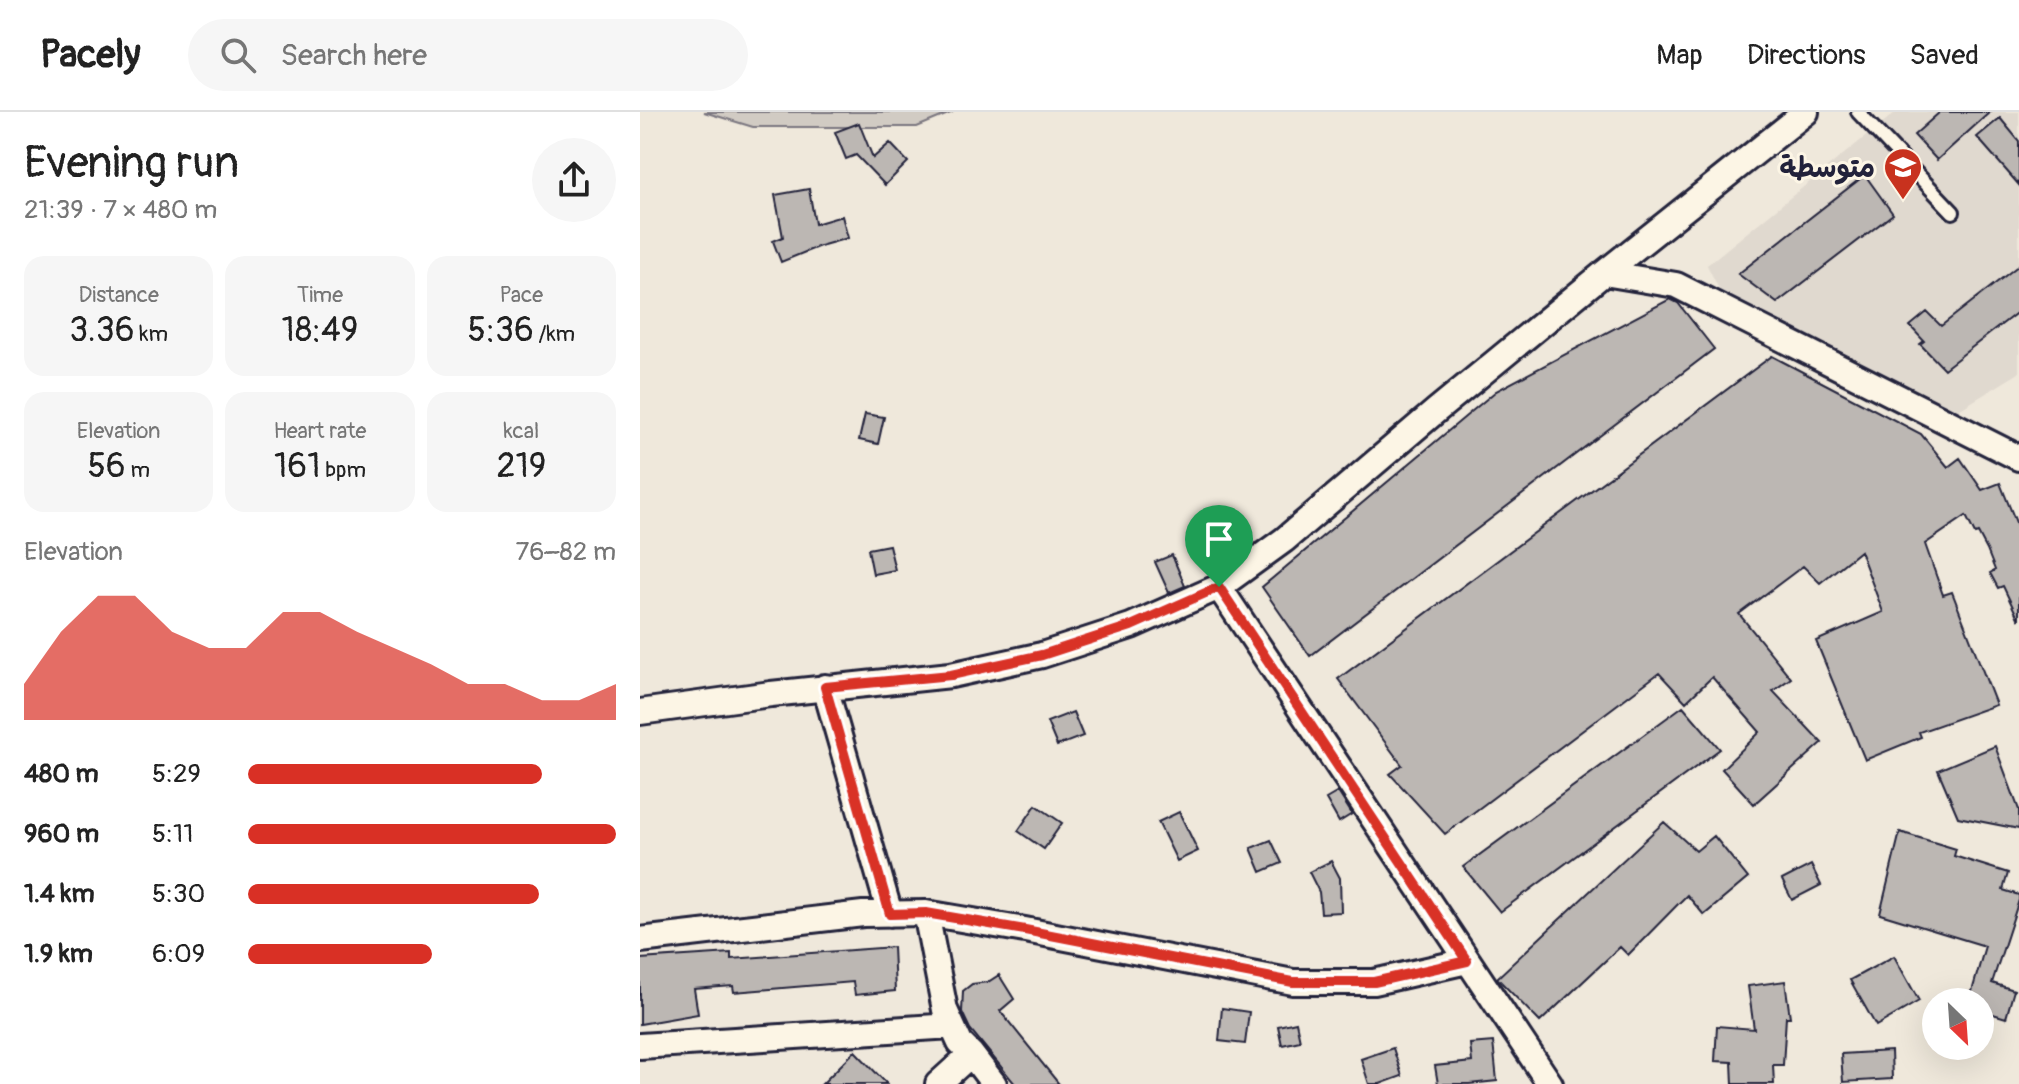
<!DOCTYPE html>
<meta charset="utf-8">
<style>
body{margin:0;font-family:Pangolin,"Playpen Sans Arabic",sans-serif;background:#f6f6f6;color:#222;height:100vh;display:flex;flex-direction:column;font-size:30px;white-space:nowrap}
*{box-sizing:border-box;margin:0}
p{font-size:26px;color:#767676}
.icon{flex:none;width:44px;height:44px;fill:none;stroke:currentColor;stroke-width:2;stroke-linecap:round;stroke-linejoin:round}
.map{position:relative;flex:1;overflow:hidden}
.side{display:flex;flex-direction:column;background:#fff;width:640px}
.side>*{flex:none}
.needle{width:52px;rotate:155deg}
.controls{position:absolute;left:1282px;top:876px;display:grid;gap:16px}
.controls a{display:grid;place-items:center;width:72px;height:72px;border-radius:50%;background:#fff;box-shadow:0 8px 32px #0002;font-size:40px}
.pin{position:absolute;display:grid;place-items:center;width:68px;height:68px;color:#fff;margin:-82px -34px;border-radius:50% 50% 50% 0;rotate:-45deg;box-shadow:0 0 8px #0007}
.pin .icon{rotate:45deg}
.round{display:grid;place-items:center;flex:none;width:84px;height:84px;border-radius:42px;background:#f6f6f6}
.summary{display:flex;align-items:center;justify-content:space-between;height:136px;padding:0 24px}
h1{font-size:44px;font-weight:600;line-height:60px}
.metrics{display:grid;grid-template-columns:repeat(3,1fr);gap:12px;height:136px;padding:8px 24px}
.metrics div{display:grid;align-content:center;border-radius:20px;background:#f6f6f6;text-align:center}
.metrics b{font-size:34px;font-weight:600}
.metrics small{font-size:22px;font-weight:400}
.metrics p{font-size:22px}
.chart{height:224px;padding:16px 24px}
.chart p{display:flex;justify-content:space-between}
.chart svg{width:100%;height:144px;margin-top:8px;fill:#d93025;opacity:.7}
ul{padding:0 24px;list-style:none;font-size:26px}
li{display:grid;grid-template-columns:128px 96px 1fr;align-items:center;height:60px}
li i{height:20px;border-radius:10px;background:#d93025}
header{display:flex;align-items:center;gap:48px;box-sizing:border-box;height:112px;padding:0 40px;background:#fff;border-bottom:2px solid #e0e0e0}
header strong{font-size:38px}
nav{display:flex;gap:44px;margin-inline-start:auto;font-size:28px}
.search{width:560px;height:72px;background:#f6f6f6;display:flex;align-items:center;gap:20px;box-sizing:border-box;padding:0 28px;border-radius:44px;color:#767676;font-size:30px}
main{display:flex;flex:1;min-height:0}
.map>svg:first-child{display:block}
.built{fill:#e0d9cf}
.green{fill:#d1cbc3;stroke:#7a767f;stroke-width:2}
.building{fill:#bcb7b3;stroke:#22223b;stroke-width:2}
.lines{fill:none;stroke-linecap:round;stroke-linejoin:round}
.service-casing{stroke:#22223b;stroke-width:18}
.minor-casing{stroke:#22223b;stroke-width:30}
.service{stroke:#fcf5e5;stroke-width:12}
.minor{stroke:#fcf5e5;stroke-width:24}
.route-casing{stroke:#fff;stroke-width:16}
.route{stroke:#d93025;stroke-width:10}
.labels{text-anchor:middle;stroke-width:6;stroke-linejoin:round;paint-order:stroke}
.poi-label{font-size:28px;font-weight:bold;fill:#22223b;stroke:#fcf5e5;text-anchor:end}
</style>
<header>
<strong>Pacely</strong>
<div class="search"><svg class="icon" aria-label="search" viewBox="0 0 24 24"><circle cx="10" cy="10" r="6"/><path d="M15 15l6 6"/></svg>Search here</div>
<nav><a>Map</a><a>Directions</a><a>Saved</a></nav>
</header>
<main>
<section class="side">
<div class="summary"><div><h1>Evening run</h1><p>21:39 · 7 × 480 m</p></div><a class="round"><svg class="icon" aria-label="share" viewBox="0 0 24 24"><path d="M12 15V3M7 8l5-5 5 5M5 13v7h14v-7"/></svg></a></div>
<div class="metrics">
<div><p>Distance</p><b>3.36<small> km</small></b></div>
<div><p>Time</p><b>18:49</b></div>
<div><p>Pace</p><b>5:36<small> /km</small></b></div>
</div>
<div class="metrics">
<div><p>Elevation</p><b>56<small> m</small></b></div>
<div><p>Heart rate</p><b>161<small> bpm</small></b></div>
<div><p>kcal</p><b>219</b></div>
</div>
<div class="chart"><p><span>Elevation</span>76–82 m</p>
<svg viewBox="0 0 160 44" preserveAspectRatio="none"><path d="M0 44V33L10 17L20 6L30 6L40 17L50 22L60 22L70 11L80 11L90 17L100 22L110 27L120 33L130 33L140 38L150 38L160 33V44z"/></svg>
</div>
<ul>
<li><b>480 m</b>5:29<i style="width:80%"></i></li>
<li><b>960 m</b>5:11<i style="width:100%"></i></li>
<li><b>1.4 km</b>5:30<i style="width:79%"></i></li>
<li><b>1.9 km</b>6:09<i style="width:50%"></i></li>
</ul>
</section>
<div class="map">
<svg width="1379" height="972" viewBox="0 0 1379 972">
<rect width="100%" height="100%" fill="#efe8db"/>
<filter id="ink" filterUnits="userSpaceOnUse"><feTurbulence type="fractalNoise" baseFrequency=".0125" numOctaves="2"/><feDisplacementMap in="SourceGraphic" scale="16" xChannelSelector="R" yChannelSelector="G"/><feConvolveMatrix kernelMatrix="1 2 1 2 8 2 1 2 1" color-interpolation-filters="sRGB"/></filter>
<g filter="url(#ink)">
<path class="built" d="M 1256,0 L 1379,0 L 1379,261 L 1317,299 L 1081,181 L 1067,153 Z"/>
<path class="green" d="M 64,0 L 313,0 L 277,15 L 113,15 Z"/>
<path class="building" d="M 1300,0 L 1350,0 L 1297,48 L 1274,23 Z
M 1360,6 L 1379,29 L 1379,73 L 1337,25 Z
M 219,11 L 233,46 L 250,31 L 268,50 L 245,73 L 216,43 L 206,47 L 195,20 Z
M 1225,63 L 1253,102 L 1137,191 L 1098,162 Z
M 169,77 L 175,112 L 202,104 L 208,126 L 180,134 L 141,150 L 133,129 L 143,125 L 135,83 Z
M 1379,153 L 1379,199 L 1304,257 L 1280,232 L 1284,229 L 1270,214 L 1287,200 L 1301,214 Z
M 1030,187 L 1038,191 L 1074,237 L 670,544 L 622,475 L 856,279 Z
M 1132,244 L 1281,322 L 1308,355 L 1320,346 L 1342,378 L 1360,371 L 1379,418 L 1379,508 L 1363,474 L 1358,476 L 1350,461 L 1355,458 L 1347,438 L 1338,421 L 1335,422 L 1326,404 L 1285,432 L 1303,483 L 1312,480 L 1356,593 L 1279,620 L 1281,625 L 1225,648 L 1176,529 L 1243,500 L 1220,439 L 1180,471 L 1163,454 L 1099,502 L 1151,566 L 1133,579 L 1182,631 L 1114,692 L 1082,657 L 1120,620 L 1072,565 L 1046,590 L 1019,561 L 805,722 L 750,662 L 762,653 L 698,567 Z
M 225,302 L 244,305 L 238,332 L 219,328 Z
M 249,433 L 255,458 L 233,462 L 228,437 Z
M 532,443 L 545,474 L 529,481 L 515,450 Z
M 1043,594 L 1080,637 L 860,800 L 823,755 Z
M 433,600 L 443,624 L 417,634 L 407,610 Z
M 1355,634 L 1379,698 L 1379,717 L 1318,705 L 1298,658 Z
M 698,680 L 712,702 L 699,710 L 686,687 Z
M 396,693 L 422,711 L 404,737 L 378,719 Z
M 539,700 L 558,739 L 537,749 L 518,710 Z
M 1024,710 L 1056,739 L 1074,724 L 1108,766 L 1064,803 L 1047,783 L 988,843 L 980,835 L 900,910 L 857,866 Z
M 1260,720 L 1316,737 L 1314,744 L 1368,761 L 1363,778 L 1379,783 L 1379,788 L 1352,871 L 1374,878 L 1366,906 L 1340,898 L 1340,890 L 1329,890 L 1345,834 L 1240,802 Z
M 631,728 L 642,751 L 621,760 L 611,736 Z
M 691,749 L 700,766 L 701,800 L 681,801 L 679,780 L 669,760 Z
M 1171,753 L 1181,773 L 1152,788 L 1142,768 Z
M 253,835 L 255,879 L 215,883 L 213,870 L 94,880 L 93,874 L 54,877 L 58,902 L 0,912 L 0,847 L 91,841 L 91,847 Z
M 1254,844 L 1279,889 L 1236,914 L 1210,868 Z
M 359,863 L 374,887 L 360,899 L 419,972 L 375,972 L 330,917 L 322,900 L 323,879 L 332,872 L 348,870 Z
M 1145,869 L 1150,905 L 1146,905 L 1143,953 L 1133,953 L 1134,972 L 1093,972 L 1092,950 L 1075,949 L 1077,914 L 1114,917 L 1108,874 Z
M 582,896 L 609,900 L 605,932 L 579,929 Z
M 656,910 L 660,929 L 642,933 L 638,914 Z
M 853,930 L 857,969 L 829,972 L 798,972 L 795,954 L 832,950 L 830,932 Z
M 753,936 L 762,964 L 740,972 L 729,972 L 721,947 Z
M 215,939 L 247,972 L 182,972 Z
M 1251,939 L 1252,967 L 1203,970 L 1201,942 Z"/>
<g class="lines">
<defs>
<path id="service" d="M 1218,0 L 1313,100"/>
<path id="minor" d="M 964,161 L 1036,173 L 1379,346
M 579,475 L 910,972
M 185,575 L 250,802
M 0,600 L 131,582 L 311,563 L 402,543 L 491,514 L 579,475 L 644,428 L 797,298 L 964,161 L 1166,0
M 286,801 L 305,898 L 320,931 L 331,942 L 354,972
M 0,828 L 223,802 L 286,801 L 385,818 L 653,870 L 734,870 L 827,849
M 0,934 L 312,914
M 298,972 L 331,942"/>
</defs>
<use href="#service" class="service-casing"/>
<use href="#minor" class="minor-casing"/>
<use href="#service" class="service"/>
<use href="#minor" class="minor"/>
</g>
</g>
<g class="lines" filter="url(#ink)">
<defs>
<path id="route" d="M 579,475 L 827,849 L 734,870 L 653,870 L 385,818 L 286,801 L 250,802 L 185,575 L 311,563 L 402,543 L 491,514 Z"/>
</defs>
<use href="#route" class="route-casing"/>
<use href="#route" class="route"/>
</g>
<defs>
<symbol id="school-pin" viewBox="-11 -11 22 30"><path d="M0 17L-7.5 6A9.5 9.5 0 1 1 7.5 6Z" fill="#c8321e" stroke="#fcf5e5"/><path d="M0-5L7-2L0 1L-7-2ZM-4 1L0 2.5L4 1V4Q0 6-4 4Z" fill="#fff"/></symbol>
</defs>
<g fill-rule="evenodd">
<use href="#school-pin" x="1241" y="33" width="44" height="60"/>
</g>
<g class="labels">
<g class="poi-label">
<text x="1235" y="65">متوسطة</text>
</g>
</g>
</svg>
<div class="controls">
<a><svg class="needle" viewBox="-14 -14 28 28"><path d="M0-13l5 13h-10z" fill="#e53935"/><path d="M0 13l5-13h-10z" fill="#767676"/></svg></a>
</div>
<div class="pin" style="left:579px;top:475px;background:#1e9e55"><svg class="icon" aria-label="arrive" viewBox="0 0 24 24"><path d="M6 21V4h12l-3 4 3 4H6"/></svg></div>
</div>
</main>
